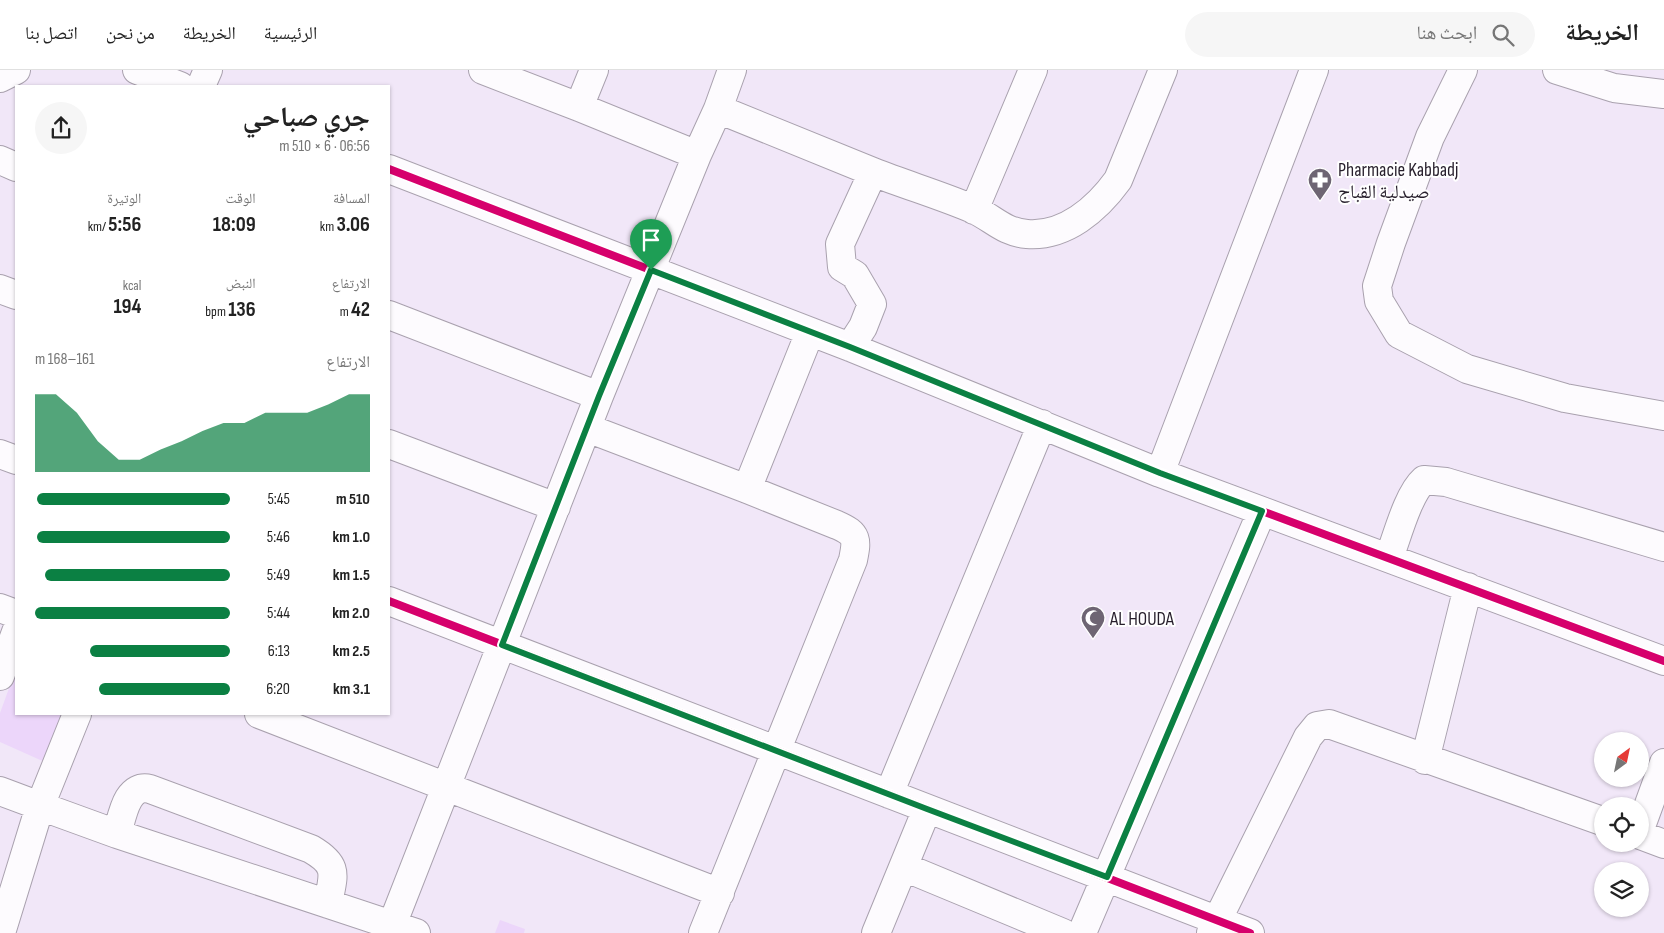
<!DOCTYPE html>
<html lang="ar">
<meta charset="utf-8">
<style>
body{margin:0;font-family:"Sofia Sans Condensed","Noto Naskh Arabic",sans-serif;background:#f6f6f6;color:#222;direction:rtl;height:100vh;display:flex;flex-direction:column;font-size:19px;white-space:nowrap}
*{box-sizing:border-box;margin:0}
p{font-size:16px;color:#767676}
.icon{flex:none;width:28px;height:28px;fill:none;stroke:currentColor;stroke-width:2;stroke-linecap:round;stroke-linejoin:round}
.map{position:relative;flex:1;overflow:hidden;direction:ltr}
.sheet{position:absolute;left:15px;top:15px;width:375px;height:630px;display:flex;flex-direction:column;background:#fff;border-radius:0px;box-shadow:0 1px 4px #0004;direction:rtl}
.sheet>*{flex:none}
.needle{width:32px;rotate:33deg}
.fabs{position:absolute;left:1594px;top:662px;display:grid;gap:10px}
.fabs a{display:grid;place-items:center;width:55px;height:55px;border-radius:50%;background:#fff;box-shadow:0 1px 4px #0004;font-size:25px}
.pin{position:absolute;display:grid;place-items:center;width:42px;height:42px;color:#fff;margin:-51px -21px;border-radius:50% 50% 50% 0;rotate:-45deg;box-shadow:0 0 5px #0007}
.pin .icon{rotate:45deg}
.round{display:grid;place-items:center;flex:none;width:52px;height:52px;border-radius:26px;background:#f6f6f6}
.summary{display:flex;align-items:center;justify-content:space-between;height:85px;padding:0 20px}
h1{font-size:28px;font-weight:700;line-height:38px}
.figures{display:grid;grid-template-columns:repeat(3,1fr);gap:8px;height:85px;padding:5px 20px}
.figures div{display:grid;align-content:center}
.figures b{font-size:21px;font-weight:700}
.figures small{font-size:14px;font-weight:400}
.figures p{font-size:14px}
.chart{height:140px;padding:10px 20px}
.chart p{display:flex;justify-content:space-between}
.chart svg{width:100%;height:90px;margin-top:5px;fill:#0b8043;opacity:.7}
ul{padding:0 20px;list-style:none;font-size:16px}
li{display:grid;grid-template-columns:80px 60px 1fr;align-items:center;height:38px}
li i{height:12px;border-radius:6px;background:#0b8043}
header{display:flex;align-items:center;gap:30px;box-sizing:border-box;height:70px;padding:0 25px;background:#fff;border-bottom:1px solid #e0e0e0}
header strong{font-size:24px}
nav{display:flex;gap:28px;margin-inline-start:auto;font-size:18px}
.search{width:350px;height:45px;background:#f6f6f6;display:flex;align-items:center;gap:12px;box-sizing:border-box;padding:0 18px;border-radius:28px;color:#767676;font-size:19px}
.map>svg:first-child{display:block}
.green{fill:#ecd6fa}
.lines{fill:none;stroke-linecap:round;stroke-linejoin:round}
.minor-casing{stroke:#a9a1ae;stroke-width:30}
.minor{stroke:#fdfbfe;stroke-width:28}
.cycleway-casing{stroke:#fff;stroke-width:11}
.cycleway{stroke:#d6006c;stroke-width:8}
.route-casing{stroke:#fff;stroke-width:10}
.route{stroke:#0b8043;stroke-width:6}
.labels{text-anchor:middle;stroke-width:4;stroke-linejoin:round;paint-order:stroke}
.poi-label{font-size:19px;fill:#271f2c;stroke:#fff;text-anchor:start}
</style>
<header>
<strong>الخريطة</strong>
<div class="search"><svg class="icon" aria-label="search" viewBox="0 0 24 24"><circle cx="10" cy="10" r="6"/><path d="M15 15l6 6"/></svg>ابحث هنا</div>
<nav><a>الرئيسية</a><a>الخريطة</a><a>من نحن</a><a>اتصل بنا</a></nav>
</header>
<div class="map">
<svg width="1664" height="863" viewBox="0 0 1664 863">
<rect width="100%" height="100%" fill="#f1e7f8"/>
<path class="green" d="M 16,599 L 16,644 L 66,644 L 47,693 L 0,672 L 0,643 Z
M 500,850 L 525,859 L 524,863 L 495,863 Z"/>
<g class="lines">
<defs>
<path id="minor" d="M 137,0 L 180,16
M 483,0 L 579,37 L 697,85
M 1463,0 L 1430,67 L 1391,173 L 1377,216 L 1379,231 L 1399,264 L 1467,299 L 1565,328 L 1664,346
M 1557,0 L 1614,18 L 1664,24
M 0,8 L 16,0
M 201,16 L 208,0
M 579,37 L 594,0
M 718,39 C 769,60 821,81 873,102 C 906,115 940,125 973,139 C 993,148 1003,162 1027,164 C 1065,167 1097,139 1118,110 L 1163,0
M 0,90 L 16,97
M 389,99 L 850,277 L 1160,403 L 1664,591
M 974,140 L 1033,0
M 0,219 L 16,225
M 389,245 L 599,326
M 850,277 L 863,257 L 872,234 L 855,205 L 842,197 L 840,174 L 873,102
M 587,358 L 747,419 L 837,455 C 858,464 857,470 853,490 L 703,863
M 389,374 L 556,437
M 0,384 L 16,390
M 1160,403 L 1314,0
M 747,419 L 810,262
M 1389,488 C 1397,467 1408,424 1424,410 L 1446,412 L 1664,477
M 389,531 L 1250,863
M 0,538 L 16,544
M 0,606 L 16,562
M 259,644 L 720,823
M 1425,690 L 1468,517
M 0,721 L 40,736 L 77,644
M 889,724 L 1042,354
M 1640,759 L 1664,693
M 117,764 C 122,748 126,713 150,719 L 311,779 C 340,796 333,805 328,834
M 1640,765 L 1664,774
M 904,797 L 1063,863
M 392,855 L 599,326 L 697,85 L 718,39 L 732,0
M 1,863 L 40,736 L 117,764 L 416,863
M 876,863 L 927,739
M 1082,863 L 1262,441
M 1211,863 L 1308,667 L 1317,656 L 1329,654 L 1602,751"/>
</defs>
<use href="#minor" class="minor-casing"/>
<use href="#minor" class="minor"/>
<defs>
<path id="cycleway" d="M 389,99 L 850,277 L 1160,403 L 1664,591
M 389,531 L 1250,863"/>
</defs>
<use href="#cycleway" class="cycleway-casing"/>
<use href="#cycleway" class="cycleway"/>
</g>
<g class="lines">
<defs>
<path id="route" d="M 651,200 L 850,277 L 1160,403 L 1262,441 L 1107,807 L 927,739 L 502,575 L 599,326 Z"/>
</defs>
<use href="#route" class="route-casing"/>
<use href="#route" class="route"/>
</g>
<defs>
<symbol id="pharmacy-pin" viewBox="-11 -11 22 30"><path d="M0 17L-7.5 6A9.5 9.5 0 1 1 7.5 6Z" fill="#6e6573" stroke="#fff"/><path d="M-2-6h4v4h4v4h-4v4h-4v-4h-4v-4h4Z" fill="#fff"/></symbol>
<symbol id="mosque-pin" viewBox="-11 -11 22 30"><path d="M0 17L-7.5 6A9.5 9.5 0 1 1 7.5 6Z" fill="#6e6573" stroke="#fff"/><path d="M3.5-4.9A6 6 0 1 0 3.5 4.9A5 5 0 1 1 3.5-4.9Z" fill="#fff"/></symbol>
</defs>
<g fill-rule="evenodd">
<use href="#pharmacy-pin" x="1306" y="96" width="28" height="38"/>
<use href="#mosque-pin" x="1079" y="534" width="28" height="38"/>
</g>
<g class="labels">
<g class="poi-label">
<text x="1338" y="106">Pharmacie Kabbadj<tspan x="1338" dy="22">صيدلية القباج</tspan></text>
<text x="1110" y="555">AL HOUDA</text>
</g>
</g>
</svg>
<div class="fabs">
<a><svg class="needle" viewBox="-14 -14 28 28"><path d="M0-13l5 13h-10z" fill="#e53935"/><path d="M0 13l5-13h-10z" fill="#767676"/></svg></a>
<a><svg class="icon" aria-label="locate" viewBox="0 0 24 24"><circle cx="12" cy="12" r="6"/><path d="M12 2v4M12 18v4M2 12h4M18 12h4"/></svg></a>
<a><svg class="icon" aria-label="layers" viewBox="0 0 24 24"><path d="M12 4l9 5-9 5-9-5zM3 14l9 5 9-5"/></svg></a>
</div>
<div class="pin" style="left:651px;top:200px;background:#1e9e55"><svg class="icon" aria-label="arrive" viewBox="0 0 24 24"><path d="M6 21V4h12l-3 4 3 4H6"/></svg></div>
<section class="sheet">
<div class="summary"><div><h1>جري صباحي</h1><p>06:56 · 6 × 510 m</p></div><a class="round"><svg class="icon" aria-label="share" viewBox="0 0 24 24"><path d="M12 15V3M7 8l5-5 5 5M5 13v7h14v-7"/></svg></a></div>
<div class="figures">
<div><p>المسافة</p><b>3.06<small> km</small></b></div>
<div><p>الوقت</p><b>18:09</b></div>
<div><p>الوتيرة</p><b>5:56<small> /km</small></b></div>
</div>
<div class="figures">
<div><p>الارتفاع</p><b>42<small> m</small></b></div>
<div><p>النبض</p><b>136<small> bpm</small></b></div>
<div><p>kcal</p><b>194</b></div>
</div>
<div class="chart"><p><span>الارتفاع</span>161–168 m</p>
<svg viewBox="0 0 160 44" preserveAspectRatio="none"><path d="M0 44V6L10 6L20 15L30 29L40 38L50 38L60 33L70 29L80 24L90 20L100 20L110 15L120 15L130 15L140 11L150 6L160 6V44z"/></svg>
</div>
<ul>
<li><b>510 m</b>5:45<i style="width:99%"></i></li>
<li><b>1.0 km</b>5:46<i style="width:99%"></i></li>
<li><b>1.5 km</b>5:49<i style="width:95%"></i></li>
<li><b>2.0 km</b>5:44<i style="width:100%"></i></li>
<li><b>2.5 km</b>6:13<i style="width:72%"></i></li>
<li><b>3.1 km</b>6:20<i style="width:67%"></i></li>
</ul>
</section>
</div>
